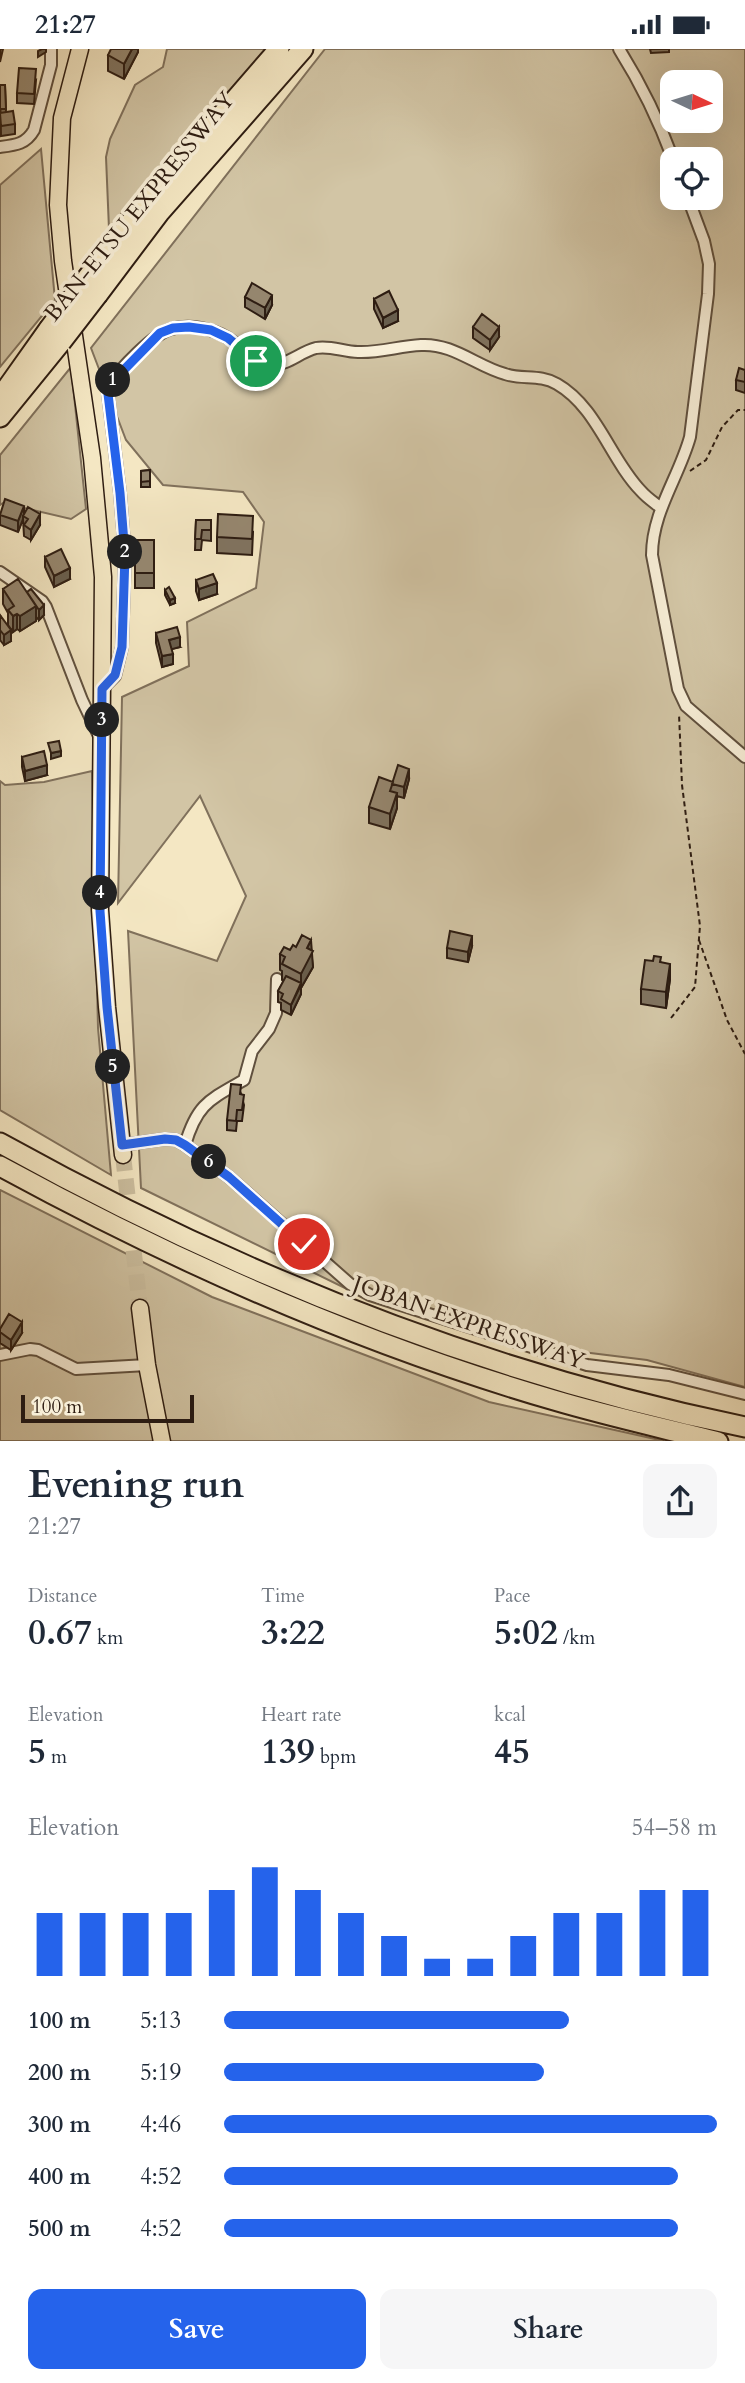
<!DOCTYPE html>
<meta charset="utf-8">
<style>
body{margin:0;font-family:Cardo,serif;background:#f6f6f7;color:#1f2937;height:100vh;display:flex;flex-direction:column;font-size:26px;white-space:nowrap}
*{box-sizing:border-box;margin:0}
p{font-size:23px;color:#747a83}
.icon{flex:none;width:38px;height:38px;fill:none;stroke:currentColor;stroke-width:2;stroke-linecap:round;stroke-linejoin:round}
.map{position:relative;height:1392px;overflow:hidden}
.details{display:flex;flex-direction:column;background:#fff;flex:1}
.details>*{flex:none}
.needle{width:46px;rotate:94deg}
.buttons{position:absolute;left:660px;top:21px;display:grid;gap:14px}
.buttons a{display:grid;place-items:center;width:63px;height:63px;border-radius:14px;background:#fff;box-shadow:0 7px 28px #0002;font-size:35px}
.scale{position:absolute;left:21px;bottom:18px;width:173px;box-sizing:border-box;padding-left:7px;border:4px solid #2e1d12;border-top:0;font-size:19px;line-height:24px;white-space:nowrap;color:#2e1d12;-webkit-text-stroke:5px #f8efd8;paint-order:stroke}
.pin{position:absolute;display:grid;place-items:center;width:60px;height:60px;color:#fff;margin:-30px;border:4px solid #fff;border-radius:50%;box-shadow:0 2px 7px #0007}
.km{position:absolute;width:35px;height:35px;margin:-18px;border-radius:50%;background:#222;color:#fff;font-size:19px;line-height:35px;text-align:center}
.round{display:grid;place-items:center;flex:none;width:74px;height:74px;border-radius:14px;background:#f6f6f7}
.head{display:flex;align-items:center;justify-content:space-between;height:119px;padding:0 28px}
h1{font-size:38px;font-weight:800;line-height:52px}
.figures{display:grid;grid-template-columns:repeat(3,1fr);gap:10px;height:119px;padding:7px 28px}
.figures div{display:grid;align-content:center}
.figures b{font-size:35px;font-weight:800}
.figures small{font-size:19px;font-weight:400}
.figures p{font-size:19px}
.chart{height:196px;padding:14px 28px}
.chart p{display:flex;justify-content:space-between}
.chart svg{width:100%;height:126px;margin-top:7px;stroke:#2563eb;stroke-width:6}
.primary-button{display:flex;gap:14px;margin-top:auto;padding:14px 28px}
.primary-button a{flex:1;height:80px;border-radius:14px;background:#2563eb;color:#fff;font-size:28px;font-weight:800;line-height:80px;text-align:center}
.primary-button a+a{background:#f6f6f7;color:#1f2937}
ul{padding:0 28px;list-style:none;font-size:23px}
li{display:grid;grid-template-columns:112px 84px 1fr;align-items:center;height:52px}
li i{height:18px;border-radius:9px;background:#2563eb}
.status{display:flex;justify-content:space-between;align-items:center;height:49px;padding:0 35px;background:#fff;direction:ltr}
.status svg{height:19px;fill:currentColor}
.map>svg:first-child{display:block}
.green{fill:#d2c5a5;stroke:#80715c;stroke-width:2;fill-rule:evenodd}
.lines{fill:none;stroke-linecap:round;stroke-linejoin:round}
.primary-tunnel{stroke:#ccbfa0;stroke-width:16;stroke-dasharray:16 8;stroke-linecap:butt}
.street-casing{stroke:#60503e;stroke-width:14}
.primary-casing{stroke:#2e1d12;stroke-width:19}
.highway-casing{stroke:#2e1d12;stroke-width:23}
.path{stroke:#2e1d12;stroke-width:2;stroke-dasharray:5 3.5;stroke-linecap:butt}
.street{stroke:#f8efd8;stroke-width:10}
.primary{stroke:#f4e7c3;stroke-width:16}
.highway{stroke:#f4e7c3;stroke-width:19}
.highway-bridge-casing{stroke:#2e1d12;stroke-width:23;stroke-linecap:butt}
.highway-bridge{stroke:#f4e7c3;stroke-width:19}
.wall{fill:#80735f;stroke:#2e1d12;stroke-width:2}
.shaded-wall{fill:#685e4d;stroke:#2e1d12;stroke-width:2}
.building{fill:#95866e;stroke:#2e1d12;stroke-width:2}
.route-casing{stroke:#fff;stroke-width:14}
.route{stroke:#2563eb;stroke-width:9}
.labels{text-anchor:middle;stroke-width:7;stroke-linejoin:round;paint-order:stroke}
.street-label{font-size:23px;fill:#2e1d12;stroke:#f8efd8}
</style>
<div class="status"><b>21:27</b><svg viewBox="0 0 49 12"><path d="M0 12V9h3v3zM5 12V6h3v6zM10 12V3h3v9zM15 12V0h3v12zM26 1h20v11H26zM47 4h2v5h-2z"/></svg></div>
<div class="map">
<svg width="745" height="1393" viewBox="0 0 745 1393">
<rect width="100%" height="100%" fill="#f4e7c3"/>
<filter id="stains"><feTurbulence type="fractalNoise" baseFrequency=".00286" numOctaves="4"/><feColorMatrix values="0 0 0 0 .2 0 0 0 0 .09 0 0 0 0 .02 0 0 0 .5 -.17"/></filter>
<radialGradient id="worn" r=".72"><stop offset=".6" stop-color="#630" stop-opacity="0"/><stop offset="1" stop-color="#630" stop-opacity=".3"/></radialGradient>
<path class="green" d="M 167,0 L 271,0 L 134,149 L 109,180 L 106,108 L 110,90 L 135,36 L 163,18 Z
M 325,0 L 745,0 L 745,1338 L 647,1311 L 534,1297 L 514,1280 L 481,1271 L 351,1242 L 141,1139 L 128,882 L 217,912 L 246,847 L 200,747 L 118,854 L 122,648 L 189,617 L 187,573 L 256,539 L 264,473 L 243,443 L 163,436 L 126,391 L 91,299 ZM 672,33 L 710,33 L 710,72 L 672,72 ZM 672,110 L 710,110 L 710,149 L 672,149 Z
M 41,100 L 55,251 L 0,318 L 0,136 Z
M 71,318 L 86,460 L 71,470 L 3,454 L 0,456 L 0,406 Z
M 92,722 L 98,979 L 111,1126 L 0,1061 L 0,732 L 5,736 L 44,733 Z
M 0,1141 L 212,1248 L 489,1353 L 664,1392 L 0,1392 Z"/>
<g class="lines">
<path class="primary-tunnel" d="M 123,1106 L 140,1259"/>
<defs>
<path id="street" d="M 619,0 C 641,35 659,72 673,110
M 0,98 C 16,96 26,95 34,81 L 51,16 L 51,0
M 688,149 L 704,192 L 709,215 L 708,245 L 690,388 C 679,428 652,463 652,506 L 678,640 L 686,657 L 745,708
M 0,523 L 42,552 L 46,558 L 82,651 L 100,689
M 102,640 L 115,627 L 122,598 L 125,506 L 120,444 L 108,345 L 109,336 C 120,320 153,285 171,280 C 189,275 212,279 228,289 C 242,298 253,316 272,316 C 288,316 300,303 316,299 C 330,296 344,303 358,303 C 380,304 399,297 421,296 C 453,294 476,317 505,325 C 522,331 540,325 557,335 C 597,358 610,410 641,442 C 647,449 655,454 661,459
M 122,1096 L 165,1090 L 176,1091 L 185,1096 L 229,1128 L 350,1235 L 370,1246 L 587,1316 L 669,1326 L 745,1345
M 185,1096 C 197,1055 209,1051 244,1031 L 252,1002 L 269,980 L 276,964 L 277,930
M 0,1306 L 30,1300 L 38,1301 L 76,1320 L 147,1316"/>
<path id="primary" d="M 80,0 L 62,69 L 58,156 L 63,212 L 92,409 L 103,528 L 100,861 L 107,958 L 123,1106
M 140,1259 L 147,1316 L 162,1393"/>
<path id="highway" d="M 84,233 L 144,156 L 279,0
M 98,245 L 159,164 L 303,0
M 0,349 L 49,280
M 0,368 L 61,293
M 0,1094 C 234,1224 483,1324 745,1378
M 0,1117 C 176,1213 361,1295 554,1351 C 608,1367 663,1379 718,1393"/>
</defs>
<use href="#street" class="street-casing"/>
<use href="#primary" class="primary-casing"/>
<use href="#highway" class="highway-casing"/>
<path class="path" d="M 690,422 L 706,411 L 722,378 L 738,361 L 745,361
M 699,891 L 727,971 L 745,1005
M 671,969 L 695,938 L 700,877 L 682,736 L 679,665"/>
<use href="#street" class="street"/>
<use href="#primary" class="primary"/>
<use href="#highway" class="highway"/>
<defs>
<path id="highway-bridge" d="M 49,280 L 84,233
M 61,293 L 98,245"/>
</defs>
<use href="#highway-bridge" class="highway-bridge-casing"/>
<use href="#highway-bridge" class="highway-bridge"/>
</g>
<path class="wall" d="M 138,0 L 138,3 L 124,30 L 108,22 L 108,6 Z
M 650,0 L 669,0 L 669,3 L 651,4 Z
M 36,31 L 34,55 L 17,54 L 17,44 Z
M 0,36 L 5,36 L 6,63 L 15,75 L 15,85 L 1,87 Z
M 245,248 L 272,256 L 265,270 L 245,258 Z
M 374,250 L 398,272 L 383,279 L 374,260 Z
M 473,278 L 499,288 L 490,301 L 473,289 Z
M 745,321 L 745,344 L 736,341 L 736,331 Z
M 150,421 L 150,438 L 141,438 L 141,422 Z
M 0,465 L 24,465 L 40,476 L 31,491 L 24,487 L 23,470 L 18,483 L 0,476 Z
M 196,471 L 211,471 L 211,492 L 202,491 L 201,501 L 195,501 Z
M 253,483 L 252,506 L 217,504 L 217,488 Z
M 135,491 L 154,491 L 154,539 L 135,539 Z
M 45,508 L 70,530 L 54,538 L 45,518 Z
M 196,531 L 217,545 L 199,551 L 196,542 Z
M 3,540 L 27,543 L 44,566 L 39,571 L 36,568 L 36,572 L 20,582 L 17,580 L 13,583 L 8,576 L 8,564 L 3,555 Z
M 165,541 L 175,554 L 170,556 L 165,546 Z
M 0,566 L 11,592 L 4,596 L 0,591 Z
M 156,584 L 180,598 L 171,600 L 173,615 L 162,618 L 156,594 Z
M 22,708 L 47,726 L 25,732 L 22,718 Z
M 409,730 L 404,749 L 397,747 L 397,759 L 390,780 L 369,774 L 369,758 L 393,733 Z
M 472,897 L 468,913 L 447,909 L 447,899 Z
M 296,898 L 311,902 L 313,918 L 301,939 L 301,945 L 291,966 L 281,961 L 281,954 L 278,953 L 278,942 L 284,932 L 282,931 L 282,922 L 280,921 L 280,905 Z
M 661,914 L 670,930 L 666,959 L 641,955 L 641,940 Z
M 241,1045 L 244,1056 L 242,1072 L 237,1072 L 236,1082 L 227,1081 L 227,1071 Z
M 0,1280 L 22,1284 L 11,1301 L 0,1294 Z"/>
<path class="shaded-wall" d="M 0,0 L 3,0 L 0,13 Z
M 42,0 L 46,0 L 46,3 L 38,8 L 38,2 Z
M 132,0 L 138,0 L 138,3 L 124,30 L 124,15 Z
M 272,246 L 272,256 L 265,270 L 265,259 Z
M 398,261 L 398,272 L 383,279 L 383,269 Z
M 499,278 L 499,288 L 490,301 L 490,291 Z
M 24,457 L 24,467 L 23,467 L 23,470 L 18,483 L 18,472 Z
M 40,465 L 40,476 L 31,491 L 31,481 Z
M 70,519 L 70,530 L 54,538 L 54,527 Z
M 217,534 L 217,545 L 199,551 L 199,540 Z
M 175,549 L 175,554 L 170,556 L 170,551 Z
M 44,556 L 44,566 L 39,571 L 39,561 Z
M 36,557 L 36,572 L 20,582 L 20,567 Z
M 17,565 L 17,580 L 13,583 L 13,567 Z
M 11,581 L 11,592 L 4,596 L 4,586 Z
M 180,588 L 180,598 L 169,601 L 169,591 Z
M 173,605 L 173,615 L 162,618 L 162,607 Z
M 61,702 L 61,707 L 51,710 L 51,704 Z
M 47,716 L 47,726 L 25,732 L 25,722 Z
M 409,720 L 409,730 L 404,749 L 404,738 Z
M 397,744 L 397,759 L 390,780 L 390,765 Z
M 472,887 L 472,897 L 468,913 L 468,903 Z
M 311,891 L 313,918 L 301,939 L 301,945 L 291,966 L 291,956 L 301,936 L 301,925 L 307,899 Z
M 670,915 L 670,930 L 666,959 L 666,943 Z
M 22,1273 L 22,1284 L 11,1301 L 11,1291 Z"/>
<path class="building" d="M 111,0 L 132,0 L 124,15 L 108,6 Z
M 19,19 L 36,20 L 34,45 L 17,44 Z
M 0,36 L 5,36 L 6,60 L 0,60 Z
M 13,62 L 15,75 L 1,77 L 0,64 Z
M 252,234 L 272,246 L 265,259 L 245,248 Z
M 389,242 L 398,261 L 383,269 L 374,250 Z
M 482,265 L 499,278 L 490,291 L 473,278 Z
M 739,319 L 745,321 L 745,333 L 736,331 Z
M 150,421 L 150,432 L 141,433 L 141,422 Z
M 5,450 L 24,457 L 18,472 L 0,466 Z
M 28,458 L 40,465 L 31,481 L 24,476 L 28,470 L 23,467 Z
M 218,465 L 253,467 L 252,490 L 217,488 Z
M 196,471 L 211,471 L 211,481 L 202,481 L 201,490 L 195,490 Z
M 135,491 L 154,491 L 154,524 L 135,524 Z
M 61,500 L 70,519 L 54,527 L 45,508 Z
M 213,525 L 217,534 L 199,540 L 196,531 Z
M 18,530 L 36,557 L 20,567 L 17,565 L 13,567 L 8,561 L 14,557 L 3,540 Z
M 169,538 L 175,549 L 170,551 L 165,541 Z
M 31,540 L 44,556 L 39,561 L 27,543 Z
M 0,566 L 11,581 L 4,586 L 0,581 Z
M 177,578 L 180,588 L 169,591 L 173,605 L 162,607 L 156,584 Z
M 59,692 L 61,702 L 51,704 L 48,694 Z
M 44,702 L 47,716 L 25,722 L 22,708 Z
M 398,716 L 409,720 L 404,738 L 392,735 Z
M 379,728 L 393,733 L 390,742 L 397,744 L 390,765 L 369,758 Z
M 450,882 L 472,887 L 468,903 L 447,899 Z
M 302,886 L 311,891 L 307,899 L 313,902 L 301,925 L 282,915 L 285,908 L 280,905 L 284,898 L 290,901 L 293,896 L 296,898 Z
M 654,907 L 661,908 L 660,913 L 670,915 L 666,943 L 641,940 L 645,911 L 653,912 Z
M 286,927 L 301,934 L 291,956 L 281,950 L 283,945 L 278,942 Z
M 231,1035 L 241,1036 L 240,1045 L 244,1046 L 242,1061 L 237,1061 L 236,1072 L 227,1071 Z
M 9,1265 L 22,1273 L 11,1291 L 0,1283 L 0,1280 Z"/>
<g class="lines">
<defs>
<path id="route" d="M 256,312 L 228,289 L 211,281 L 189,278 L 173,279 L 160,284 L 109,336 L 108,345 L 120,444 L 125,506 L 122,598 L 115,626 L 102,640 L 100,862 L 107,958 L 122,1096 L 165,1090 L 176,1091 L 185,1096 L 229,1128 L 304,1195"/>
</defs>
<use href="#route" class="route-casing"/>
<use href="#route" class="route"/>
</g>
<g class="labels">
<g class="street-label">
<text transform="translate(139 157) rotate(-51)" y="8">BAN-ETSU EXPRESSWAY</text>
<text transform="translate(469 1273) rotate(19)" y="8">JOBAN EXPRESSWAY</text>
</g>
</g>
<rect width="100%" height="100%" filter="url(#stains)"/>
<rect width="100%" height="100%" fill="url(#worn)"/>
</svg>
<div class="buttons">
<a><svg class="needle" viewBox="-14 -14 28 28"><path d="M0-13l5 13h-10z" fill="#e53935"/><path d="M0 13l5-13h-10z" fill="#747a83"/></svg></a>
<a><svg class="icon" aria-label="locate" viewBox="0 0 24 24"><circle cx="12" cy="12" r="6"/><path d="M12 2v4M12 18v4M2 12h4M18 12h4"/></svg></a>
</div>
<div class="scale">100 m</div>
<div class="pin" style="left:256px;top:312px;background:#1e9e55"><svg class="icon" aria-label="arrive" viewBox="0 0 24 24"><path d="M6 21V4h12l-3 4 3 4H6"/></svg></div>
<div class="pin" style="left:304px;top:1195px;background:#d93025"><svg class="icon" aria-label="check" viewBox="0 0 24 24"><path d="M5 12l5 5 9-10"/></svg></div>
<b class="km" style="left:113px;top:331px">1</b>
<b class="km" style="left:125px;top:503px">2</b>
<b class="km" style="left:102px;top:671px">3</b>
<b class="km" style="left:100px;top:844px">4</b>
<b class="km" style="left:113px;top:1018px">5</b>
<b class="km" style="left:209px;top:1113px">6</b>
</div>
<section class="details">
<div class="head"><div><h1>Evening run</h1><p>21:27</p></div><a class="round"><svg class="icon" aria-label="share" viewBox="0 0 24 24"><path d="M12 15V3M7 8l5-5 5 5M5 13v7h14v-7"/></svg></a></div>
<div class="figures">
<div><p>Distance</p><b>0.67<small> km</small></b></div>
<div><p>Time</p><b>3:22</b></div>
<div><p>Pace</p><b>5:02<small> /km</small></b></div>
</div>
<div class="figures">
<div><p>Elevation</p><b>5<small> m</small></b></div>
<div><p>Heart rate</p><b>139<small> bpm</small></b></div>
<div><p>kcal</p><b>45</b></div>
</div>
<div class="chart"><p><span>Elevation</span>54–58 m</p>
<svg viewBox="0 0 160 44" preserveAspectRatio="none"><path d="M5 44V22M15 44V22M25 44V22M35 44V22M45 44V14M55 44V6M65 44V14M75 44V22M85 44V30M95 44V38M105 44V38M115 44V30M125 44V22M135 44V22M145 44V14M155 44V14"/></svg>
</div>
<ul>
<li><b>100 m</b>5:13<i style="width:70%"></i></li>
<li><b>200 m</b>5:19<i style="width:65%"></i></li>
<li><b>300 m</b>4:46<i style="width:100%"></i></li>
<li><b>400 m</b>4:52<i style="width:92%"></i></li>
<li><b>500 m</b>4:52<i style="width:92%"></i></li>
</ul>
<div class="primary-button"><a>Save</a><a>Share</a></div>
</section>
